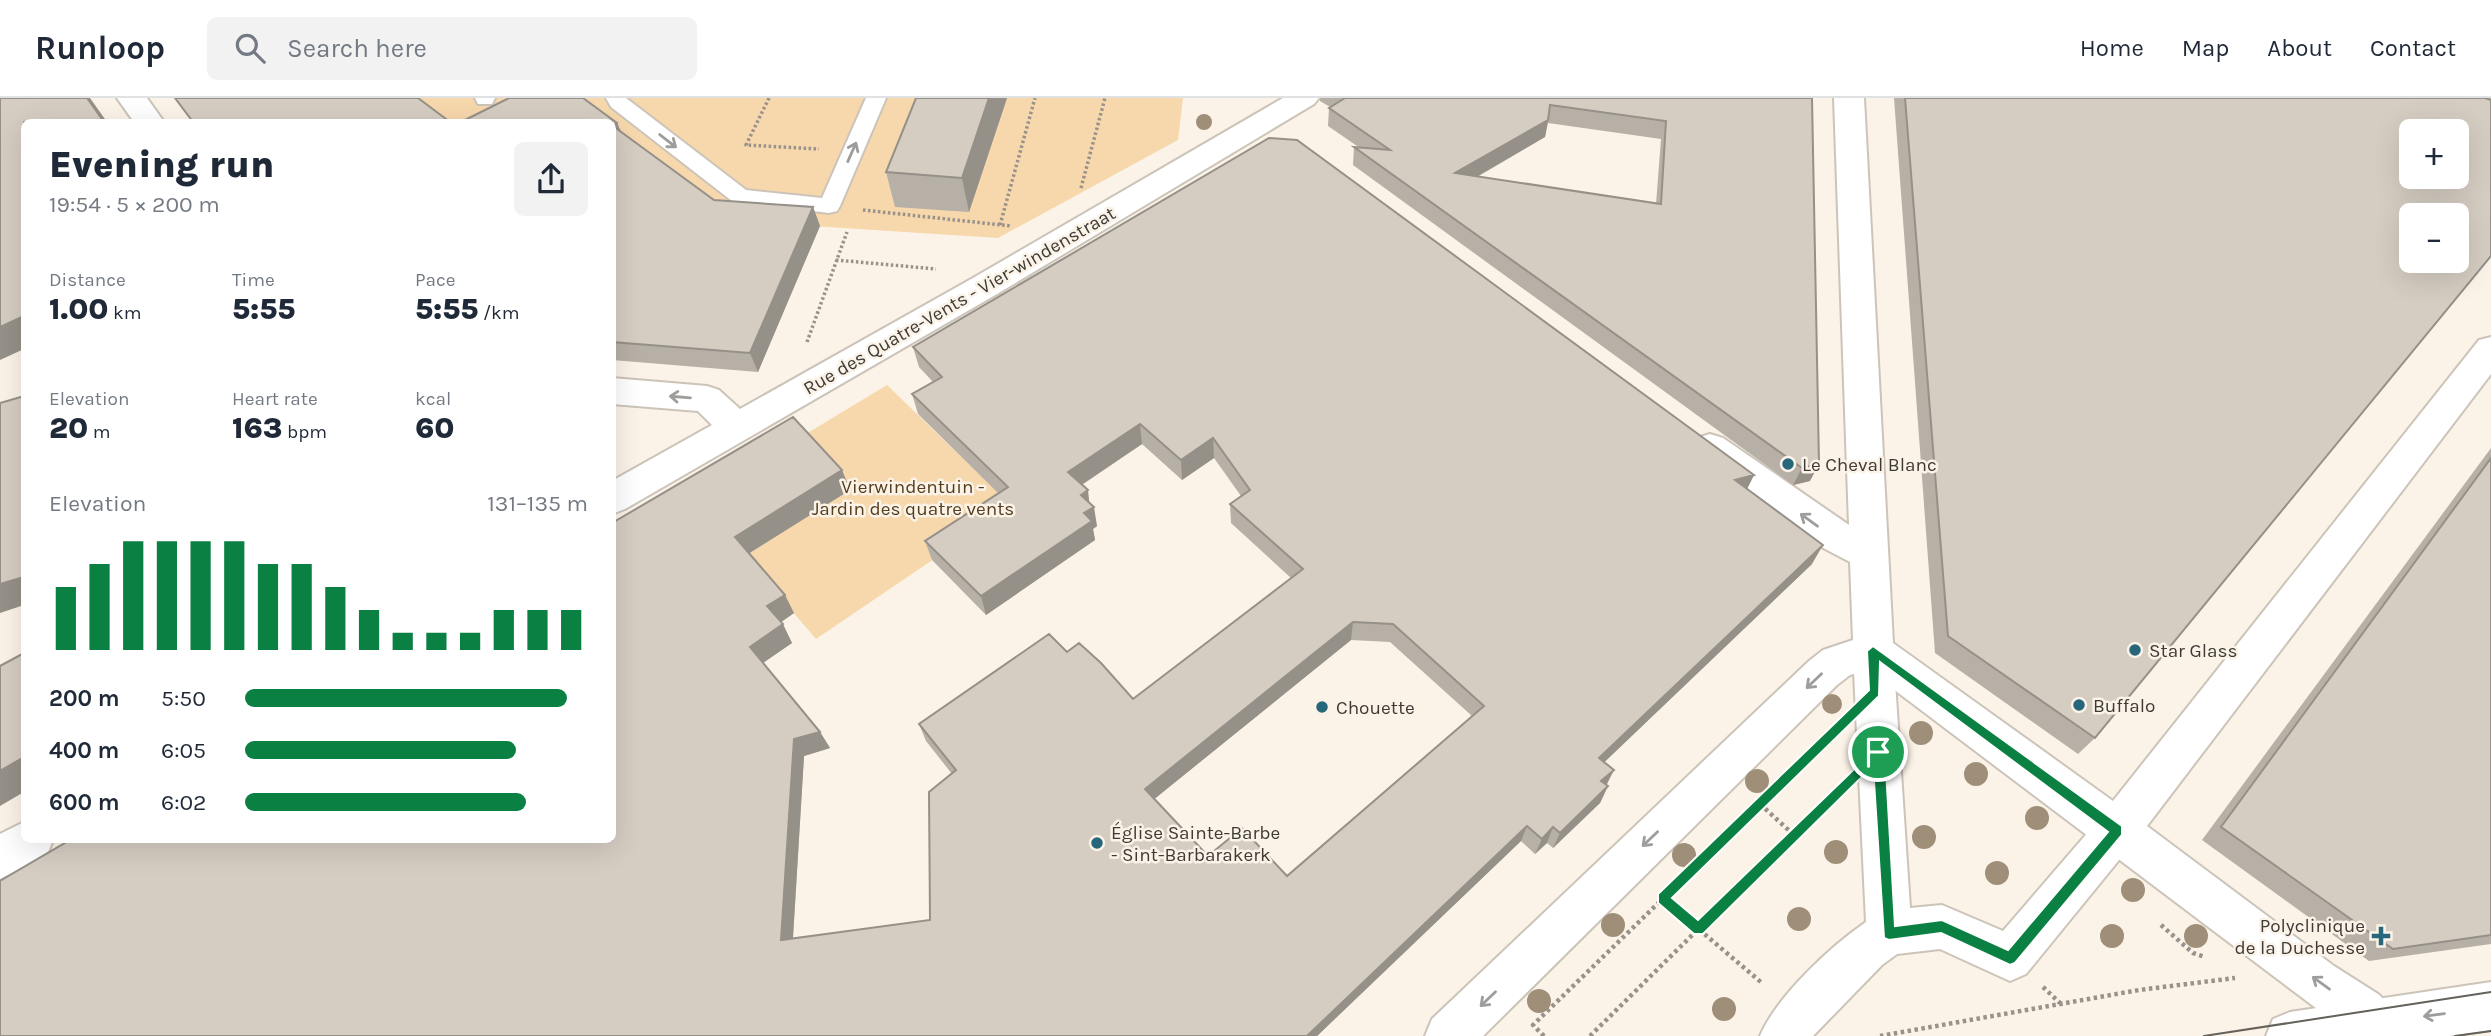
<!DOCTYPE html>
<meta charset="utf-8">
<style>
body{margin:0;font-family:Karla,sans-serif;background:#f2f2f3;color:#1f2937;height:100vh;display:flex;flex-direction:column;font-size:26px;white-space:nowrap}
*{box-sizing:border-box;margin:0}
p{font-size:23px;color:#747a83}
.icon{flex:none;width:38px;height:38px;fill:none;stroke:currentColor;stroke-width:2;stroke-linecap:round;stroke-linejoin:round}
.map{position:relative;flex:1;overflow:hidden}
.drawer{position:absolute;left:21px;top:21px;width:595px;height:724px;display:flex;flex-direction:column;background:#fff;border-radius:10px;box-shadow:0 7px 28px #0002}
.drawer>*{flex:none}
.fabs{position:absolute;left:2399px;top:21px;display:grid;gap:14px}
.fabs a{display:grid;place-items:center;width:70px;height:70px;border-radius:10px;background:#fff;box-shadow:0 7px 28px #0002;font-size:35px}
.pin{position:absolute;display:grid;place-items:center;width:60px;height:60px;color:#fff;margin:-30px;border:4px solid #fff;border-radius:50%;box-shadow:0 2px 7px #0007}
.round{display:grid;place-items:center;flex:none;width:74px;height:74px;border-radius:10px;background:#f2f2f3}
.summary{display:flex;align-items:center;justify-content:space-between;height:119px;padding:0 28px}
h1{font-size:38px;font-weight:800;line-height:52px}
.metrics{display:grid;grid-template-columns:repeat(3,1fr);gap:10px;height:119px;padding:7px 28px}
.metrics div{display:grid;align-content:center}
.metrics b{font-size:30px;font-weight:800}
.metrics small{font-size:19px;font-weight:400}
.metrics p{font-size:19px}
.chart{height:196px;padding:14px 28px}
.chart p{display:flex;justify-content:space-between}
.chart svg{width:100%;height:126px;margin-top:7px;stroke:#0b8043;stroke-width:6}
ul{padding:0 28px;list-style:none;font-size:23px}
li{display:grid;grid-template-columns:112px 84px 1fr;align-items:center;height:52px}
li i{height:18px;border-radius:9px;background:#0b8043}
header{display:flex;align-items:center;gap:42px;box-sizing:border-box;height:98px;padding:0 35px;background:#fff;border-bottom:2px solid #e0e1e3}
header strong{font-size:33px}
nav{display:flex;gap:38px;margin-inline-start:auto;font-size:24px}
.search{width:490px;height:63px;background:#f2f2f3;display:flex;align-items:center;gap:18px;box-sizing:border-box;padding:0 24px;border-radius:10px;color:#747a83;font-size:26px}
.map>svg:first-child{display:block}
.green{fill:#f7d7ac}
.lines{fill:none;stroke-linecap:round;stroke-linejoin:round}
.service-casing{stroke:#ccc4b9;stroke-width:4}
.pedestrian-casing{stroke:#ccc4b9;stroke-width:4}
.minor-casing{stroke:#ccc4b9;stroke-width:4}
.primary-casing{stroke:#ccc4b9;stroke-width:4}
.path-far1{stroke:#98928b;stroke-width:3.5;stroke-dasharray:2.5 2.5;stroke-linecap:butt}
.path{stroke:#98928b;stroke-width:4.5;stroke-dasharray:3.5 3.5;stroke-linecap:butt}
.service{fill:#fff;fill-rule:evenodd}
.pedestrian{fill:#fff;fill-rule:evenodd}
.minor{fill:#fff;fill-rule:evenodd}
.primary{fill:#fff;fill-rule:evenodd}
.tram{stroke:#65615b;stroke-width:2}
.tree{fill:#9f8f79}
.wall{fill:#b7b0a7;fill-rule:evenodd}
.shaded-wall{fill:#959088}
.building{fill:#d5cdc2;stroke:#959088;stroke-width:2;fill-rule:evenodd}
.oneway{stroke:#9e9d9b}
.route{fill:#0b8043;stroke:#fff;stroke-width:2;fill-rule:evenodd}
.poi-dot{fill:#28667c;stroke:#fbf3e8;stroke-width:2.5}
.labels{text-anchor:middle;stroke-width:5;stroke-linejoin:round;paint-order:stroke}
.street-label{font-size:19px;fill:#3e3b37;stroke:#fbf3e8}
.poi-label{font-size:19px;fill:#3e3b37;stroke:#fbf3e8;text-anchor:start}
.park-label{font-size:19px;fill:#543e1e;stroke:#fbf3e8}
</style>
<header>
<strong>Runloop</strong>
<div class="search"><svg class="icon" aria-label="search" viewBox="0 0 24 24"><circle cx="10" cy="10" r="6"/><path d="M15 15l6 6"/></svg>Search here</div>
<nav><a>Home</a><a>Map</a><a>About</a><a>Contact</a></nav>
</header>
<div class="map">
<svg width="2491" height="938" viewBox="0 0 2491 938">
<rect width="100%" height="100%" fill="#fbf3e8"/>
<path class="green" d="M 403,0 L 1183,0 L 1178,42 L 998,140 L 737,123 L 622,47 L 612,24 L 435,24 Z
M 887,287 L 1012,408 L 816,541 L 745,458 L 849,392 L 801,339 Z"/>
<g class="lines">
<defs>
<path id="service" d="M 475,0 L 495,0 L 492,6 L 478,6 Z
M 606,0 L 626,0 L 746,92 L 822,100 L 866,0 L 886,0 L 840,108 L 837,113 L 829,115 L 732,103 L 611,9 Z"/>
<path id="pedestrian" d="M 1873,536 L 1887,541 L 1893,553 L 1910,810 L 1942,807 L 2003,833 L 2102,718 L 2117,712 L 2132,718 L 2139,732 L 2132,746 L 2026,876 L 2010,883 L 1940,851 L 1897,856 L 1882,867 L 1813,938 L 1760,938 C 1777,898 1830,849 1866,824 L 1853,553 L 1859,541 Z"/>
<path id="minor" d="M 117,0 L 147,0 L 164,24 L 134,24 Z
M 1283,0 L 1319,0 L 1314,6 L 997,196 L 625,411 L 612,416 L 612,383 L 712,327 L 698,313 L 612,306 L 612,280 L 707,288 L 719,292 L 740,311 L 973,180 Z
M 1834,0 L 1864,0 L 1893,545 L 2113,703 L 2479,242 L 2491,239 L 2491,276 L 2147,728 L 2334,868 L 2378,896 L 2406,921 L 2413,938 L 2353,938 L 1868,572 L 1850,577 L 1837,587 L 1483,938 L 1425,938 L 1432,921 L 1809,563 L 1823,552 L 1853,542 L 1850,464 L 1810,443 L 1697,360 L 1692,350 L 1697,340 L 1710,336 L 1723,340 L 1849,427 Z
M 24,724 L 24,742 L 53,742 L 47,757 L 0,781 L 0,736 Z"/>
<path id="primary" d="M 2491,884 L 2491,932 L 2449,938 L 2266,938 L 2273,921 L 2290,914 Z"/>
</defs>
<use href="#service" class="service-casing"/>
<use href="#pedestrian" class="pedestrian-casing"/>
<use href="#minor" class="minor-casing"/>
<use href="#primary" class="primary-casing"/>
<path class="path-far1" d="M 769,0 L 746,47 L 819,51
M 1081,90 L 1105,0
M 863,112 L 1011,128
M 1000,127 L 1035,0
M 836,162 L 936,171
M 807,244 L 847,134"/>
<path class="path" d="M 1760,706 L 1794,737
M 1662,800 L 1762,885
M 2161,827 L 2193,855 L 2205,859
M 2043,889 L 2060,905
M 1544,938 L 1533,927 L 1832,636
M 1590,938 L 1836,695
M 1880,938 L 2139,892 L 2235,880"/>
<use href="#service" class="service"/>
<use href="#pedestrian" class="pedestrian"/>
<use href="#minor" class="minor"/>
<use href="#primary" class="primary"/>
<path class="tram" d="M 2204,938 L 2491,894
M 2455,938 L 2491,933"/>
</g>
<g class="tree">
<circle cx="1204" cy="24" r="8"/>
<circle cx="1832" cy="606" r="10"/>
<circle cx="1921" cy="635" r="12"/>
<circle cx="1976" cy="676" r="12"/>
<circle cx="1757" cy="683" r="12"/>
<circle cx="2037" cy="720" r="12"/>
<circle cx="1924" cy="739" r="12"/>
<circle cx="1836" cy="754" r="12"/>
<circle cx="1684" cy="757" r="12"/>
<circle cx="1997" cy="775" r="12"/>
<circle cx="2133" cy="792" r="12"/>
<circle cx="1799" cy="821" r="12"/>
<circle cx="1613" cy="827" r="12"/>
<circle cx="2112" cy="838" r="12"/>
<circle cx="2196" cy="838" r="12"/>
<circle cx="1539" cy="903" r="12"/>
<circle cx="1724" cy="911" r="12"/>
</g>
<path class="wall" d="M 1007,0 L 969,114 L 895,109 L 886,74 Z
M 1320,0 L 1812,0 L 1810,383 L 1793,387 L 1353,67 L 1354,49 L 1360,50 L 1328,28 L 1329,10 L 1330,9 L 1320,3 ZM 1548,25 L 1661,41 L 1656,106 L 1477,79 L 1545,39 Z
M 1894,0 L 2491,0 L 2491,158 L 2095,640 L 2078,656 L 1935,555 Z
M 612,24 L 617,25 L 621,34 L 714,102 L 813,109 L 820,128 L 758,274 L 612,262 Z
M 913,249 L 1754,377 L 1747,391 L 1812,466 L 1604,664 L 1606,687 L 1608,688 L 1600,705 L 1553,750 L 1547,745 L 1535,756 L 1521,743 L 1317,938 L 0,938 L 612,425 L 842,372 L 850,392 L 749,455 L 794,515 L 781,524 L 792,545 L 763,564 L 820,634 L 830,650 L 804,658 L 793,840 L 930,822 L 952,676 L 926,643 L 919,626 L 1067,554 L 1133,601 L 1291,480 L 1231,425 L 1230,406 L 1241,398 L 1214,360 L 1182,382 L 1142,346 L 1082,387 L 1089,404 L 1097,428 L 1093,431 L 1095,442 L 986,517 L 932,462 L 925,443 L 998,395 L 918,316 L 912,296 L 933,284 L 919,269 ZM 1351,542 L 1390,544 L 1472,618 L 1287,778 L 1208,758 L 1154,701 Z
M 2491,350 L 2491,846 L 2369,863 L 2202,742 Z"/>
<path class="shaded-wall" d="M 87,0 L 90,0 L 107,24 L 104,24 Z
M 989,0 L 1007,0 L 969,114 L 962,80 Z
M 1548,22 L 1545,39 L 1452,93 L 1455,75 Z
M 617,25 L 626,45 L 613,28 Z
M 813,109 L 820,128 L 758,274 L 750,255 Z
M 24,218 L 24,251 L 0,262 L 0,229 Z
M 1140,326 L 1142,346 L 1072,393 L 1068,374 Z
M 1213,340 L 1214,360 L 1182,382 L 1181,362 Z
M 1819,366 L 1810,383 L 1793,387 L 1802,370 Z
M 842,372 L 850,392 L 745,458 L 735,439 Z
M 1754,377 L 1744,397 L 1735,382 Z
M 1088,392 L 1090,411 L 1094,409 L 1097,428 L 1093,431 L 1095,442 L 986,517 L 981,498 L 1081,397 Z
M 1823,447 L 1812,466 L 1591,677 L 1599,660 Z
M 24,479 L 24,507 L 0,515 L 0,486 Z
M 785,497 L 794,515 L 777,527 L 767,508 Z
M 1353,524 L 1351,542 L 1147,707 L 1145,691 Z
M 783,526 L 792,545 L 760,567 L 750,549 Z
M 820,634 L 830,650 L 804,658 L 792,855 L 781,842 L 794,641 Z
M 24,659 L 24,694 L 0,708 L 0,673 Z
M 1614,672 L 1606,688 L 1601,683 Z
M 1608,688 L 1600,705 L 1553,750 L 1560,735 Z
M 1527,728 L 1521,743 L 1317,938 L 1307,938 Z
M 1553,729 L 1547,745 L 1535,756 L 1542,741 Z"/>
<path class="building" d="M 0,0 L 87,0 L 104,24 L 24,24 L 24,218 L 0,229 Z
M 175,0 L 418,0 L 450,24 L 193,24 Z
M 509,0 L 583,0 L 617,25 L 613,28 L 714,102 L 813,109 L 750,255 L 612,244 L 612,24 L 461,24 Z
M 916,0 L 989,0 L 962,80 L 886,74 Z
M 1345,0 L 1812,0 L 1819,366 L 1802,370 L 1354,49 L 1390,52 L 1329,10 ZM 1550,7 L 1666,23 L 1661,106 L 1455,75 L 1548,22 Z
M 1905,0 L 2485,0 L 2491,2 L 2491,158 L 2095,640 L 1948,538 ZM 2412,33 L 2457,33 L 2457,79 L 2412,79 ZM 2412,117 L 2457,117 L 2457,163 L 2412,163 Z
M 1269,40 L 1297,42 L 1754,377 L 1735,382 L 1823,447 L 1599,660 L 1614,672 L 1601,683 L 1608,688 L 1560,735 L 1553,729 L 1542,741 L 1527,728 L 1307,938 L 0,938 L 0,783 L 70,742 L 612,742 L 612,425 L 793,319 L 842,372 L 735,439 L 785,497 L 767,508 L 783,526 L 750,549 L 820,634 L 794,641 L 781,842 L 930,822 L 929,694 L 956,672 L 919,626 L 1049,536 L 1067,554 L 1079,545 L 1101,565 L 1133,601 L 1303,471 L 1230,406 L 1250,392 L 1213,340 L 1181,362 L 1140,326 L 1068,374 L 1088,392 L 1081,397 L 1094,409 L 1084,415 L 1092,423 L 981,498 L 925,443 L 1008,389 L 912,296 L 942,279 L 913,249 ZM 1353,524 L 1393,526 L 1484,608 L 1287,778 L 1242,730 L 1208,758 L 1145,691 Z
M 24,298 L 24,479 L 0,486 L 0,305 Z
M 2491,360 L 2491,837 L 2393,851 L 2221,729 Z
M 24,555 L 24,659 L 0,673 L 0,568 Z"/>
<defs><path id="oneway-shaft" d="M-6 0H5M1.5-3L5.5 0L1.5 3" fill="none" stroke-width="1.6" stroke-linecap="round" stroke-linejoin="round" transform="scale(1.75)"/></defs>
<g class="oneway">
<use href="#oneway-shaft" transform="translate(668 43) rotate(38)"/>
<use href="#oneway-shaft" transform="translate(852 54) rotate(-66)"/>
<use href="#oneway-shaft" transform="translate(680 299) rotate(-175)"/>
<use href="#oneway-shaft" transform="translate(1809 422) rotate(-144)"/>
<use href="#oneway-shaft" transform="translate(1814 583) rotate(136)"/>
<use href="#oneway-shaft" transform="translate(1650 741) rotate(136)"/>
<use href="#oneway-shaft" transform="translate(2321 885) rotate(-144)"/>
<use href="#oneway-shaft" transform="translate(1488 901) rotate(136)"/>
<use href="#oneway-shaft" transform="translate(2434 917) rotate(172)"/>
</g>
<path class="route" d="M 1873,548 L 2122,728 L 2122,737 L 2015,865 L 2010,867 L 1941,835 L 1889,842 L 1884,840 L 1873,668 L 1703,836 L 1694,836 L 1658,805 L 1658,796 L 1869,592 L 1867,553 ZM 1880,564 L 2108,734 L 2008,852 L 1942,822 L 1895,828 L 1885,654 L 1878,648 L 1698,822 L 1672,800 L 1879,598 Z"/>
<g class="poi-dot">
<circle cx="1788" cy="366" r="7"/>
<circle cx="2135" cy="552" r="7"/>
<circle cx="2079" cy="607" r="7"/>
<circle cx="1322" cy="609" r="7"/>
<circle cx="1097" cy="745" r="7"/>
<path d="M2377.5 827.5h7v7h7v7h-7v7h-7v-7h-7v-7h7z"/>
</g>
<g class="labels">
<g class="street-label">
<text transform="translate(959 202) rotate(-30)" y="7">Rue des Quatre-Vents - Vier-windenstraat</text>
</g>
<g class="poi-label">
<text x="1802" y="373">Le Cheval Blanc</text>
<text x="2149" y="559">Star Glass</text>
<text x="2093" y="614">Buffalo</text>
<text x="1336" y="616">Chouette</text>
<text x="1111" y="741">Église Sainte-Barbe<tspan x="1111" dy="22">- Sint-Barbarakerk</tspan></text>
<text x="2365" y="834" text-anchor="end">Polyclinique<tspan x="2365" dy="22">de la Duchesse</tspan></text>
</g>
<g class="park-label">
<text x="913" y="395">Vierwindentuin -<tspan x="913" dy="22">Jardin des quatre vents</tspan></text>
</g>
</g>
</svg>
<div class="fabs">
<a>+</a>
<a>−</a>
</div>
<div class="pin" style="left:1878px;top:654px;background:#1e9e55"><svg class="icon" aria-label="arrive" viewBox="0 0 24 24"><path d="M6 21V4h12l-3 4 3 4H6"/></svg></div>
<section class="drawer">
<div class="summary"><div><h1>Evening run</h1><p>19:54 · 5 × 200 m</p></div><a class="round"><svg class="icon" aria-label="share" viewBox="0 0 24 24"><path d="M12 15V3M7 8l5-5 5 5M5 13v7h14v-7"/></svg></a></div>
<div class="metrics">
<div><p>Distance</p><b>1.00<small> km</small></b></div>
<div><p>Time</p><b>5:55</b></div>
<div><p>Pace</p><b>5:55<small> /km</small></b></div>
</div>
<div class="metrics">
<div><p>Elevation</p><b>20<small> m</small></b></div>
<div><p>Heart rate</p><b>163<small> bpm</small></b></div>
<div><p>kcal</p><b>60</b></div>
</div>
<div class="chart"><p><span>Elevation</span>131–135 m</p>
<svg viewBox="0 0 160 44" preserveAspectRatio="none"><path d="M5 44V22M15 44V14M25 44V6M35 44V6M45 44V6M55 44V6M65 44V14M75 44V14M85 44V22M95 44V30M105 44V38M115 44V38M125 44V38M135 44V30M145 44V30M155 44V30"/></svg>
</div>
<ul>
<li><b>200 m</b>5:50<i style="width:94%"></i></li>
<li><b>400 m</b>6:05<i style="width:79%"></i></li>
<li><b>600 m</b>6:02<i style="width:82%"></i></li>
</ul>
</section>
</div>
